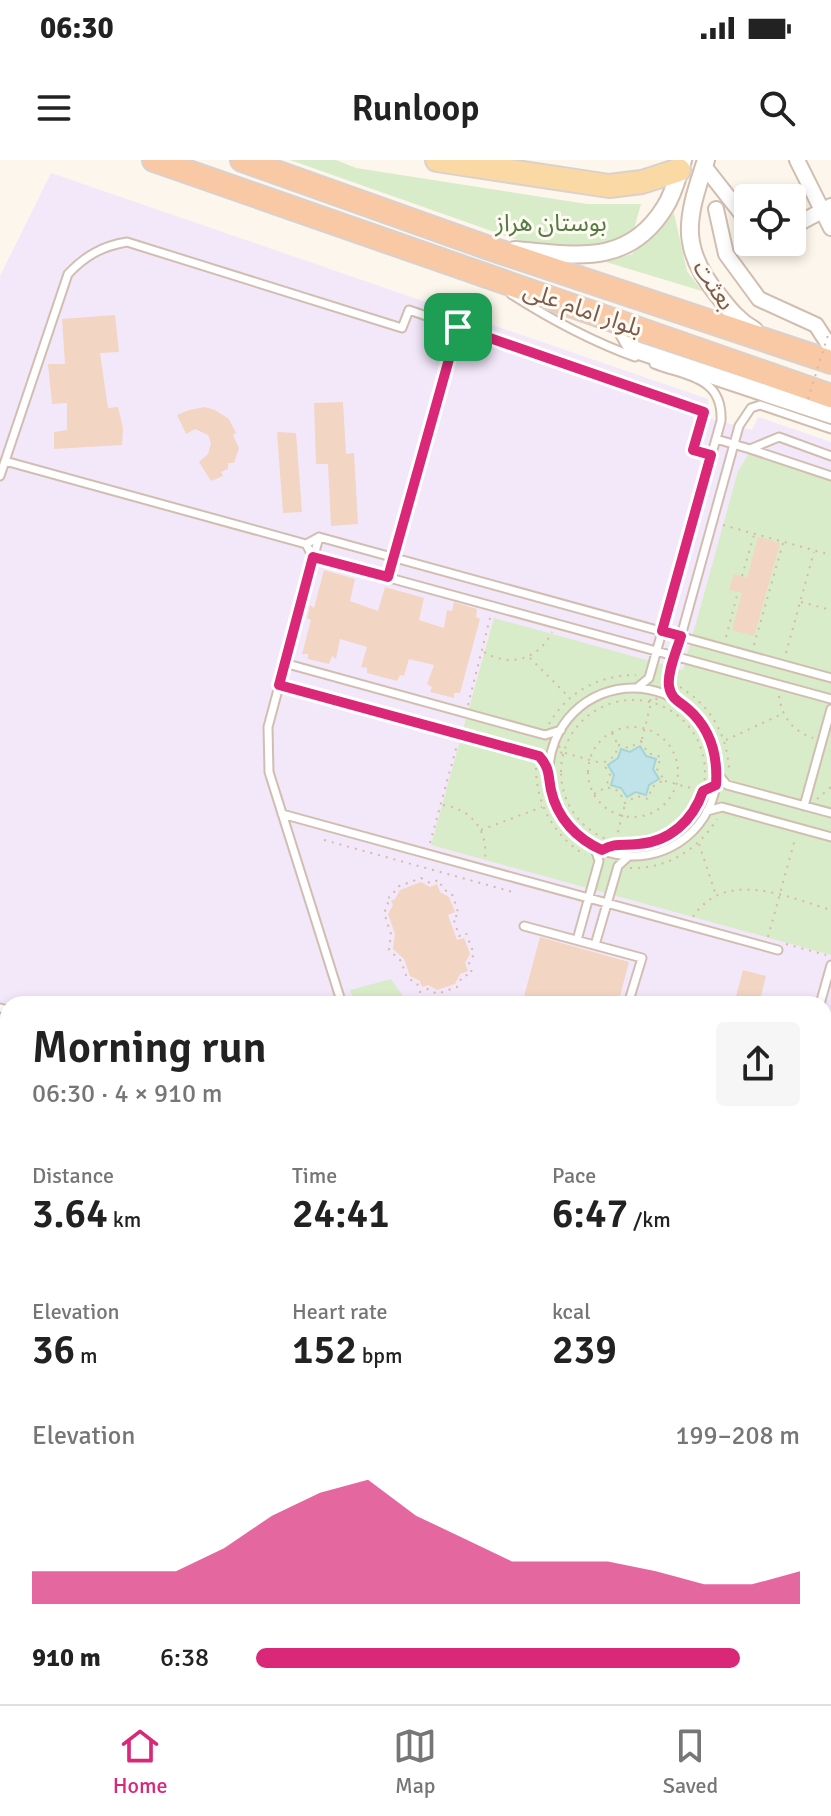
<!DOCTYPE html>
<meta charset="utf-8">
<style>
body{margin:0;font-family:Signika,"Noto Sans Arabic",sans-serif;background:#f6f6f6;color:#222;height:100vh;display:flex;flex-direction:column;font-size:30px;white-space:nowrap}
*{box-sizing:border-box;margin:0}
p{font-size:26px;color:#767676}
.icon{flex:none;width:44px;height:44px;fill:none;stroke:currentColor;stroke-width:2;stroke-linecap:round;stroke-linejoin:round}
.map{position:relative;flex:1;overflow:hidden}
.sheet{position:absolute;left:0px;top:836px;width:832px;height:708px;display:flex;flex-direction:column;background:#fff;border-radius:24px 24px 0 0;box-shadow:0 4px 12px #0003}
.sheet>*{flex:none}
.controls{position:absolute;left:734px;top:24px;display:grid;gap:16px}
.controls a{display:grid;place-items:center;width:72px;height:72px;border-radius:8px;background:#fff;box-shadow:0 4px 12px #0003;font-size:40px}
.pin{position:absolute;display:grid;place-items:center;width:68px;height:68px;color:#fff;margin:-34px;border-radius:16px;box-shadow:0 4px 12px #0006}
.round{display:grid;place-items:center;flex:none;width:84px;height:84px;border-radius:8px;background:#f6f6f6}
.summary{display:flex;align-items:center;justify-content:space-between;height:136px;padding:0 32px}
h1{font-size:44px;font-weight:600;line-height:60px}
.metrics{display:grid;grid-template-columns:repeat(3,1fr);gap:12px;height:136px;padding:8px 32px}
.metrics div{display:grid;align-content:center}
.metrics b{font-size:40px;font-weight:600}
.metrics small{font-size:22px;font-weight:400}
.metrics p{font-size:22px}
.chart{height:224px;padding:16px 32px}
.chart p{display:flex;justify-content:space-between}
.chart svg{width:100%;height:144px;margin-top:8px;fill:#db2777;opacity:.7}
ul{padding:0 32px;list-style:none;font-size:26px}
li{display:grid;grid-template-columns:128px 96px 1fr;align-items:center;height:60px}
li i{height:20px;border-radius:10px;background:#db2777}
.status{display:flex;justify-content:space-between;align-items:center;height:56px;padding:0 40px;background:#fff;direction:ltr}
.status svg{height:22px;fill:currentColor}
header{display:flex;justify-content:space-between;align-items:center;height:104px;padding:0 32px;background:#fff;font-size:36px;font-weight:600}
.tab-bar{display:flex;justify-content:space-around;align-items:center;height:112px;border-top:2px solid #e0e0e0;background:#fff;font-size:22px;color:#767676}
.tab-bar a{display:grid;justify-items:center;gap:4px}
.tab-bar .on{color:#db2777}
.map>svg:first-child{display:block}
.education{fill:#f3e8fa}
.green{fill:#d8ecc9}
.water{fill:#bfe3e8;stroke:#a5d3da;stroke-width:2}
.building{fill:#f3d5c3}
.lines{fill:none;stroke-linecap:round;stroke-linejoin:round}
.service-casing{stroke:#d1beb0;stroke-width:11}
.minor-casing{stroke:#d1beb0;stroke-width:18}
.tertiary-casing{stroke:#d1beb0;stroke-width:20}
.primary-casing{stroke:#dad1cd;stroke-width:26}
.trunk-casing{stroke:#dad1cd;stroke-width:26}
.path{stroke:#d9b8a5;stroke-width:2;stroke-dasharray:2 6;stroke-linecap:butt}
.service{stroke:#fff;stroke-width:7}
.minor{stroke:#fff;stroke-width:14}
.tertiary{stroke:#fff;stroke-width:16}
.primary{stroke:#fbd9a5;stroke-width:22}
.trunk{stroke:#f9c8a4;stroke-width:22}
.path-bridge{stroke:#d9b8a5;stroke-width:2;stroke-dasharray:2 6;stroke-linecap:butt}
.route-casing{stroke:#fff;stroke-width:16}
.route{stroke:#db2777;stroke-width:10}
.labels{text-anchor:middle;stroke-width:6;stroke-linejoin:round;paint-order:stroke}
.park-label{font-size:24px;fill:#537a41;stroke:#fffaf3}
.street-label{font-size:24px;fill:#7a5c4d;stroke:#fffaf3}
</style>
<div class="status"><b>06:30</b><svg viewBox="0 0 49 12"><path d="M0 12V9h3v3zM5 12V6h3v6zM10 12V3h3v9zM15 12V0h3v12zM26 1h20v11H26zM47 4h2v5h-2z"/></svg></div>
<header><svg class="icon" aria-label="menu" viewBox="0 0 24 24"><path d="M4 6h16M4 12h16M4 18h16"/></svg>Runloop<svg class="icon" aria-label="search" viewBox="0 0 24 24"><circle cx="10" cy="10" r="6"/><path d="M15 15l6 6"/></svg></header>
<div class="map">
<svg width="831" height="1544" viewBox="0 0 831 1544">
<rect width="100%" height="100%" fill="#fdf6ec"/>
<path class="education" d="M 51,13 L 708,239 L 709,258 L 752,270 L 758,257 L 831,282 L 831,1139 L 824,1137 L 824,844 L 8,844 L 8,1536 L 639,1536 L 636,1544 L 0,1544 L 0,116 Z"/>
<path class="green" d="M 290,0 L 336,0 L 356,8 L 587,44 L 641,44 L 632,76 L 597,87 L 543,89 Z
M 674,53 L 687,111 L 702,131 L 606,102 L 632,94 Z
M 751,290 L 831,317 L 831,795 L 431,685 L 494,458 L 683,510 L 738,311 Z
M 391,819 L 405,839 L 468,844 L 355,844 L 350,830 Z
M 0,1192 L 8,1194 L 8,1536 L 119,1536 L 116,1544 L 0,1544 Z
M 434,1536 L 543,1536 L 534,1544 L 431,1544 Z"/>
<path class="water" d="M 640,586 L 646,596 L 656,599 L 653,609 L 659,619 L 649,625 L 646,635 L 636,632 L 627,637 L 621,628 L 611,625 L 614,615 L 608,605 L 618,598 L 621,589 L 630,592 Z"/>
<path class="building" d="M 115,155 L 119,192 L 100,193 L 108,248 L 118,247 L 123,268 L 122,285 L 54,289 L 54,272 L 67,270 L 67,243 L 52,244 L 48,204 L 65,204 L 62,159 Z
M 343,242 L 346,294 L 354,293 L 358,364 L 331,366 L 328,304 L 316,304 L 314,243 Z
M 205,247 L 215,250 L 229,259 L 236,273 L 233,275 L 239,288 L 234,303 L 228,303 L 228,309 L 221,312 L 223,316 L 211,321 L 199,302 L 208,294 L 211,283 L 208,275 L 195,269 L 186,274 L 177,255 L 189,250 Z
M 277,272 L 296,273 L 302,352 L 283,353 Z
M 758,377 L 780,383 L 754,476 L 732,470 L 742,433 L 729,430 L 734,414 L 747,418 Z
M 324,410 L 355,419 L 350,441 L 378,451 L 385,427 L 424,438 L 419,460 L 444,468 L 447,450 L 452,451 L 454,442 L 477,449 L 476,457 L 480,459 L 460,533 L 454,533 L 454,538 L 430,532 L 432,527 L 427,524 L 434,505 L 409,499 L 404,516 L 400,515 L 397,521 L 367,513 L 367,508 L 361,507 L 367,487 L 340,479 L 336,499 L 332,496 L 329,504 L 308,499 L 308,494 L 302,494 L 311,460 L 307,458 L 310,445 L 314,448 Z
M 421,722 L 430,727 L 437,724 L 440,732 L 449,737 L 455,752 L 448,755 L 457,780 L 464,778 L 470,794 L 465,803 L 468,811 L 460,814 L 455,824 L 437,830 L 428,825 L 422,827 L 420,821 L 410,816 L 404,799 L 393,789 L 395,774 L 388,754 L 393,745 L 391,741 L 395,739 L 400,730 Z
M 540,777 L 629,802 L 618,844 L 522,844 Z
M 743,810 L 766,816 L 759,844 L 734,844 Z"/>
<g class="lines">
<defs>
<path id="service" d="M 511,134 C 550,159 591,181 635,197
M 716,279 L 750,289 L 779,277 L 831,296
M 750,289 L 831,316
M 5,301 L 306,384 L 319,377 L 831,518
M 0,316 L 68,114 C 85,96 102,86 127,82 L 402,168 L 409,150 L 704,252 L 693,290 L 711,295
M 319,377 L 268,567 L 269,612 L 342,844
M 306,384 L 313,397 L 831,539
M 388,417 L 458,167
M 284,503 L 545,575 L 561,570
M 279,525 L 539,596 L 549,608
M 637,528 L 649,518 L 721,261 C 723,217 688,217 654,204
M549 612a84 84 0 1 1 168 0a84 84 0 1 1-168 0Z
M 673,538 L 668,523 L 739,266 L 751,248 L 760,245 L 831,269
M 717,613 L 727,625 L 831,653
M 804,646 L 831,549
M 707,651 L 722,647 L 831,677
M 282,654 L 778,790
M 524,766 L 642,798 L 628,844
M 577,780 L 599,701 L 594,686
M 595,785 L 618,706 L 629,696
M 820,844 L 831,805
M 0,848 L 8,850
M 0,875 L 8,878
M 824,954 L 831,956
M 824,1092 L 831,1094
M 824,1123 L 831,1125
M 0,1164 L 8,1167
M 130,1544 L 133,1536
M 422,1544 L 424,1536
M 543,1544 L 554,1536"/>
<path id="minor" d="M 797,0 L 831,68
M 704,6 L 748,62
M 716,49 L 726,94 L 759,139 L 816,165 L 831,188
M 792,67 L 831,46
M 763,82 L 765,82"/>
<path id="tertiary" d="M 706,0 C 688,55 677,86 718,135 C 729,149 738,161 754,170
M 515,90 C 576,95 628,107 665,47 C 674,33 678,15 683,0
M 617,161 L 633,189 L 831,255"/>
<path id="primary" d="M 437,0 L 609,26 L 642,22 L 679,10"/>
<path id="trunk" d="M 154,0 L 831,236
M 242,0 L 489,88 L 831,202"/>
</defs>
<use href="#service" class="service-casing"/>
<use href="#minor" class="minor-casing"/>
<use href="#tertiary" class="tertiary-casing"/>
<use href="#primary" class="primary-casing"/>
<use href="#trunk" class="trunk-casing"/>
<path class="path" d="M 723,365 L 831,395
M 742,416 L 754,375
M 801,442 L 831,450
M 726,477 L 738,432
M 754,485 L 783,383
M 484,492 C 510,508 539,499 552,472
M 786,493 L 814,392
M 530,498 L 570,538
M 680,527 C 711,546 728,576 729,611
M 647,532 L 651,542 L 661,536
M 779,536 C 782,558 793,571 813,578
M561 612a72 72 0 1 1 144 0a72 72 0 1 1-144 0Z
M 468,545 L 490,458
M 549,564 C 567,532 599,515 636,515
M588 612a45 45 0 1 1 90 0a45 45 0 1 1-90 0Z
M 612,573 L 618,585
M 642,579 L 651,543
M 726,580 L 782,554
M 641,581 L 648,593 L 661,597 L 657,609 L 664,620 L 652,627 L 648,639 L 637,636 L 625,643 L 619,631 L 606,627 L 610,615 L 603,603 L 615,596 L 618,585 L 629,588 Z
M 565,593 L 601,603
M 553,596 L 563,592 L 557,583
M 536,608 C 536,644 554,676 585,695
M 665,621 L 702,631
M 594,634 L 605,628
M 817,639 L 831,627
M 710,640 L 703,631 L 715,625
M 443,645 C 472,649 488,671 485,699
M 481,670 L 542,647
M 324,680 L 513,732
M 616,680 L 625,644
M 430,683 L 457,585
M 699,684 L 716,735
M 604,689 L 615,683 L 619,691
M 630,708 C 667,709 698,690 717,659
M 421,718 L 430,723 L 439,720 L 443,729 L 452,734 L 459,755 L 453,757 L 459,776 L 466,773 L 474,794 L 469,803 L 472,813 L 462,817 L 457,827 L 437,834 L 428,829 L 420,832 L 417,823 L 407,818 L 401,801 L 389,790 L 391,774 L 384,753 L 388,744 L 386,739 L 392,736 L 397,727 Z
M 693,757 C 725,708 787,737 831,750
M 768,777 L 795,679
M 786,784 L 826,795"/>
<use href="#service" class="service"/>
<use href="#minor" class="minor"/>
<use href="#tertiary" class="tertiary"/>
<use href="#primary" class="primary"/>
<use href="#trunk" class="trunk"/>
<path class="path-bridge" d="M 808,239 L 829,172"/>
</g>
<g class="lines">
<defs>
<path id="route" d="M 458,167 L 704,252 L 693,290 L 711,295 L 662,471 L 681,476 C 677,490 667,512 669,526 C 671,539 679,541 688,549 C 711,569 718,596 716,625 L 703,631 C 693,660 670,682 638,684 C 623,686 616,682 602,690 C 577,679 557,658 551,630 C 548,615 550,608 539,596 L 279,525 L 313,397 L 388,417 Z"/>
</defs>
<use href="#route" class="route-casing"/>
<use href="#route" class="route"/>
</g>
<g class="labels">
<g class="park-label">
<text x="551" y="71">بوستان هراز</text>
</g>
<g class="street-label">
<text transform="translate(714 125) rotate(56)" y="8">بعثت</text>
<text transform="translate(583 149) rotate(19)" y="8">بلوار امام علی</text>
</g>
</g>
</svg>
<div class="controls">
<a><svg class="icon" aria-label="locate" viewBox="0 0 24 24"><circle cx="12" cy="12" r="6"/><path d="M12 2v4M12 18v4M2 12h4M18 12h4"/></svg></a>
</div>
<div class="pin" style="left:458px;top:167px;background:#1e9e55"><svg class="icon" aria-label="arrive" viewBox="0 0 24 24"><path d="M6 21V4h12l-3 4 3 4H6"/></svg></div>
<section class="sheet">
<div class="summary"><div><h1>Morning run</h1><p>06:30 · 4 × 910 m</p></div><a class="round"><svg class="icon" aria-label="share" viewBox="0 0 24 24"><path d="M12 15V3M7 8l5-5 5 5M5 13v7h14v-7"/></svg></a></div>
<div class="metrics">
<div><p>Distance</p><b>3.64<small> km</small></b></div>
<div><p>Time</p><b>24:41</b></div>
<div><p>Pace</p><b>6:47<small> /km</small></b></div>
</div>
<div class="metrics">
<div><p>Elevation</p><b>36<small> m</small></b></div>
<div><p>Heart rate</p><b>152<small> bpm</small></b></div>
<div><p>kcal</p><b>239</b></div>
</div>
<div class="chart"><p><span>Elevation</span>199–208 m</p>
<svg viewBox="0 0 160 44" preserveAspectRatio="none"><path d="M0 44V34L10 34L20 34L30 34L40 27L50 17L60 10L70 6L80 17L90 24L100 31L110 31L120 31L130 34L140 38L150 38L160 34V44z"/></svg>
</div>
<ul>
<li><b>910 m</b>6:38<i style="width:89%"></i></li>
</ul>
</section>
</div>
<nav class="tab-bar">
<a class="on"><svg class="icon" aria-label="home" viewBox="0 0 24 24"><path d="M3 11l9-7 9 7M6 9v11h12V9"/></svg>Home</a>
<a><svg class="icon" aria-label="map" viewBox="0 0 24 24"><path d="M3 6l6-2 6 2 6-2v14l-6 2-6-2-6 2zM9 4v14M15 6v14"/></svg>Map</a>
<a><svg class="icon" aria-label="saved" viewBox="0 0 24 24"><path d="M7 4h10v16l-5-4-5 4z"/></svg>Saved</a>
</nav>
